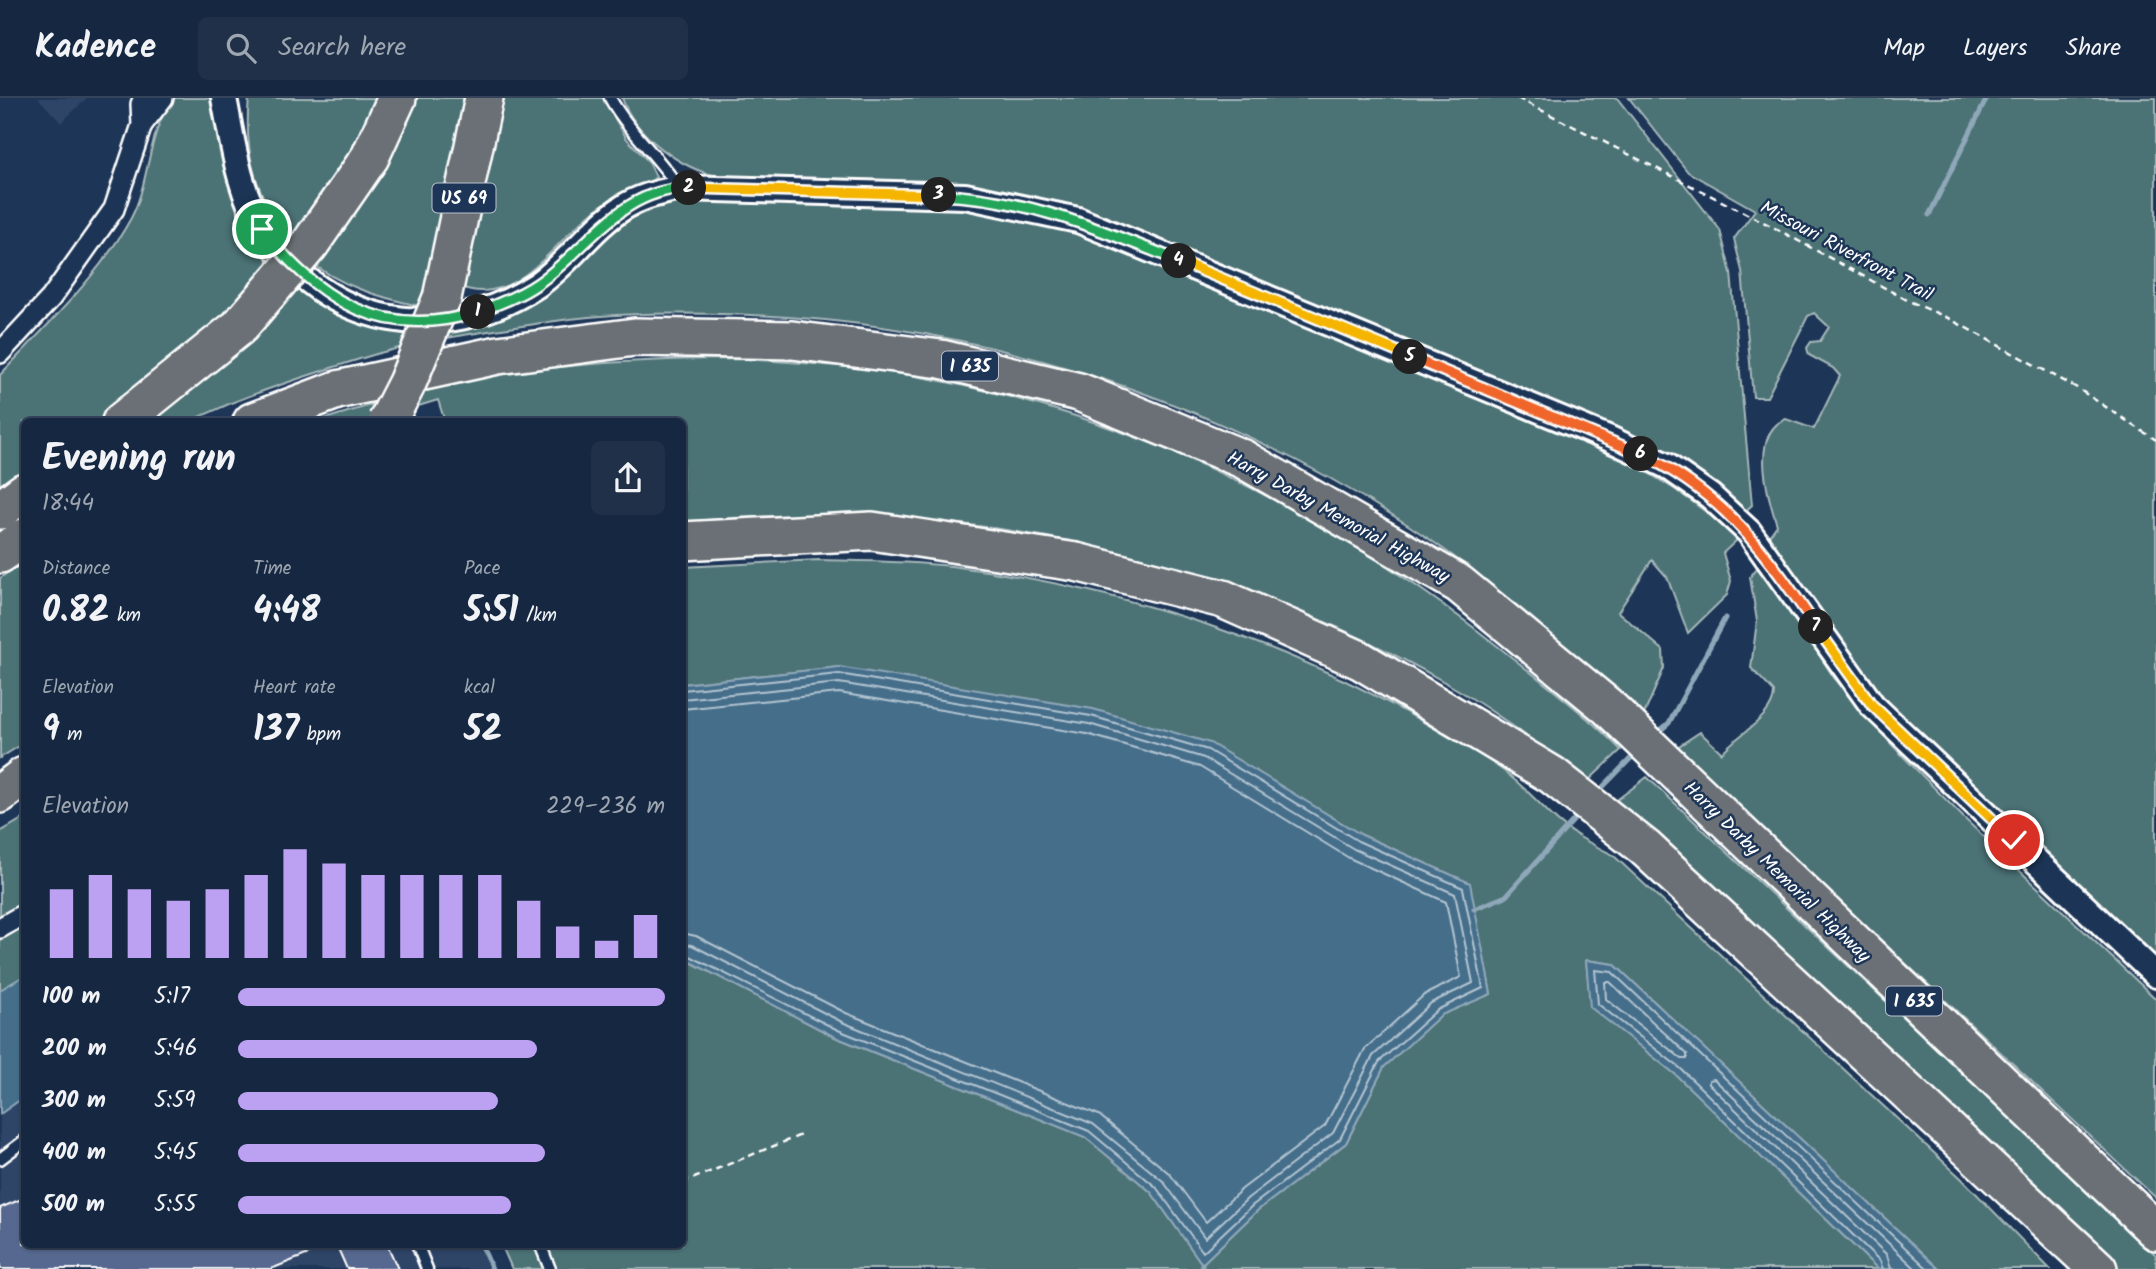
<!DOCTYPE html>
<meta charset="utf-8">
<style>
body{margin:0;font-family:Kalam,sans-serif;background:#1f3048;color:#f1f3f6;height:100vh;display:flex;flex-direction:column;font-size:26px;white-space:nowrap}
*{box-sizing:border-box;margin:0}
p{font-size:23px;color:#9ea6b1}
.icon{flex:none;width:38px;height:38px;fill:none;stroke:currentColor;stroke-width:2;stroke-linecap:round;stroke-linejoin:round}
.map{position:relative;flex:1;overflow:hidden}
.drawer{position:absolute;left:21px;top:320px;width:665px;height:830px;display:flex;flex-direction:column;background:#162841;border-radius:10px;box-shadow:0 2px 5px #0004,0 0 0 2px #35445a}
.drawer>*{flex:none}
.pin{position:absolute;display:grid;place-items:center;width:60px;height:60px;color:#fff;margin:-30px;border:4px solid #fff;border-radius:50%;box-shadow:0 2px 7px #0007}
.km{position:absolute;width:35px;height:35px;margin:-18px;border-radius:50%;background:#222;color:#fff;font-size:19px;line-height:35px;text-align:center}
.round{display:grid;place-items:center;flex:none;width:74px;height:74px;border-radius:10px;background:#1f3048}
.head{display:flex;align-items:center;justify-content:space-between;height:119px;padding:0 21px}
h1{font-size:38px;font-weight:700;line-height:52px}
.stats{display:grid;grid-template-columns:repeat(3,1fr);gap:10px;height:119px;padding:7px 21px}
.stats div{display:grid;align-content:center}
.stats b{font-size:35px;font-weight:700}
.stats small{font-size:19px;font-weight:400}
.stats p{font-size:19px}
.chart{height:196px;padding:14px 21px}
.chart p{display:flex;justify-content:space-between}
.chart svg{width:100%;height:126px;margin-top:7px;stroke:#bca0f2;stroke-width:6}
ul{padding:0 21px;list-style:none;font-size:23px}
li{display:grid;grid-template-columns:112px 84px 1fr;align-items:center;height:52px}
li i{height:18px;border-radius:9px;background:#bca0f2}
header{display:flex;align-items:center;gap:42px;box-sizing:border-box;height:98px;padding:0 35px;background:#162841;border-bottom:2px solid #35445a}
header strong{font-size:33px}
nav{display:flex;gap:38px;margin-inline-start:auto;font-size:24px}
.search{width:490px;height:63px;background:#1f3048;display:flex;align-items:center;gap:18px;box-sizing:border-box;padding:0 24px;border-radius:10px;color:#9ea6b1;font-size:26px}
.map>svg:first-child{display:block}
.built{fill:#2e4468}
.green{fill:#4c7275;stroke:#a6b8ba;stroke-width:2}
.water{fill:#446e8b;stroke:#8fa8b9;stroke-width:2}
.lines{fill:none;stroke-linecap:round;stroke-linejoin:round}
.shore{stroke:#b4c5d1;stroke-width:2}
.stream{stroke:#8fa8b9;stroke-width:5}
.building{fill:#56678f;stroke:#fff;stroke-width:2}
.service-casing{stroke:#fff;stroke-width:15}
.minor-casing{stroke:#fff;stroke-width:24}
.tertiary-casing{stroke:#fff;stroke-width:30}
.motorway-casing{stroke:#fff;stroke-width:42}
.path{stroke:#fff;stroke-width:2.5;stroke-dasharray:7 5;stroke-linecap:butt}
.service{stroke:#1d3557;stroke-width:10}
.minor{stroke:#1d3557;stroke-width:19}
.tertiary{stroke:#1d3557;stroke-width:24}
.motorway{stroke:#6b6f75;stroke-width:37}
.motorway-bridge-casing{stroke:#fff;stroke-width:42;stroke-linecap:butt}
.motorway-bridge{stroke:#6b6f75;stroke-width:37}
.split-1-casing{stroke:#fff;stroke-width:14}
.split-2-casing{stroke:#fff;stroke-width:14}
.split-3-casing{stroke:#fff;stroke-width:14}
.split-4-casing{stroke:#fff;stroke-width:14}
.split-5-casing{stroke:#fff;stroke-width:14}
.split-6-casing{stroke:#fff;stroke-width:14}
.split-7-casing{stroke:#fff;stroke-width:14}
.split-8-casing{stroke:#fff;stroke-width:14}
.split-1{stroke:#22a559;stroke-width:9}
.split-2{stroke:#22a559;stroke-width:9}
.split-3{stroke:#f5b400;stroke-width:9}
.split-4{stroke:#22a559;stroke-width:9}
.split-5{stroke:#f5b400;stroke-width:9}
.split-6{stroke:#f0652b;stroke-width:9}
.split-7{stroke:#f0652b;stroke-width:9}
.split-8{stroke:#f5b400;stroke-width:9}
.labels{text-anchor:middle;stroke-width:5;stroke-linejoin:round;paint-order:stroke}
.shield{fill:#1d3557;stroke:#bbc2cd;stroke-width:2}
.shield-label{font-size:18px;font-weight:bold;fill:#fff}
.street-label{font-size:19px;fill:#fff;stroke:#1d3557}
</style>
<header>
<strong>Kadence</strong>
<div class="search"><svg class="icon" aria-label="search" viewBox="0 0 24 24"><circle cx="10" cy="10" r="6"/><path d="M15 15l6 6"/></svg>Search here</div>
<nav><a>Map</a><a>Layers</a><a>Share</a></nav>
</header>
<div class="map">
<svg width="2156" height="1171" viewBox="0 0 2156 1171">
<rect width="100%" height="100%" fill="#1d3557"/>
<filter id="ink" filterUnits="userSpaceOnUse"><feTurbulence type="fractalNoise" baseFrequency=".0143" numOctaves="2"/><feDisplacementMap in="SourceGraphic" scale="14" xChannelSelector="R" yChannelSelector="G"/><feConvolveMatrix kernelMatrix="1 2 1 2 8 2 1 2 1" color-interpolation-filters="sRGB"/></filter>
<g filter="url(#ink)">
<path class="built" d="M 38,0 L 87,0 L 61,25 Z
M 24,999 L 24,1146 L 481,1146 L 492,1171 L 0,1171 L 0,1016 Z"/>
<path class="green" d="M 174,0 L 215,0 C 231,62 235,121 278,171 L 105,324 L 24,324 L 24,379 L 0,396 L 0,277 C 44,230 101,176 131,120 C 151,82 146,35 174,0 Z
M 249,0 L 388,0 L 293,147 C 257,100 243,60 249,0 Z
M 408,0 L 469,0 L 436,158 L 419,208 C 379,199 339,188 307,161 Z
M 499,0 L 603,0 L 627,41 L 649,64 L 656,79 C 641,94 616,97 599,109 C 558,137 519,211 461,189 L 479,116 Z
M 622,0 L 1617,0 L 1720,132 L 1731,175 L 1752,407 L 1742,416 L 1723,397 L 1068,109 L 993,92 L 717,78 C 680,70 635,37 622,0 Z
M 1629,0 L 2156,0 L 2156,859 L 1872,591 L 1767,441 L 1777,427 C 1768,400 1749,335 1786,321 L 1814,331 L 1840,278 L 1833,270 L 1809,257 L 1807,250 L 1811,244 L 1820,243 L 1829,229 L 1814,215 L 1808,218 L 1767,299 L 1753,299 L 1742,173 L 1734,141 L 1755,112 L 1688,74 Z
M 685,100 C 815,105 964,96 1088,138 L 1630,365 C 1671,386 1704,409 1737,442 L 1723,455 L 1731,483 L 1727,497 L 1688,535 L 1667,479 L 1652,462 L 1618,514 L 1663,552 L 1664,570 L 1643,619 C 1569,551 1493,482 1408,427 C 1203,295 965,220 720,216 C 663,215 605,215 548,224 C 486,234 423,241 363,260 C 321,273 280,286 239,302 C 222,308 204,319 186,323 C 171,327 152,324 137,324 L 289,185 C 347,225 399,245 470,228 L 628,116 Z
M 742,261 C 807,265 872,269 936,282 C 1145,323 1334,418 1500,550 C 1541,583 1584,614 1621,652 L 1588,683 C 1542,650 1497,614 1448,586 C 1217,453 947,397 683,424 L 682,324 L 445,324 L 438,302 L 366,324 L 315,324 C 364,309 415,293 465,283 C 556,265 649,261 742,261 Z
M 819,462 C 862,463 907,463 951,468 C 1124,490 1292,545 1442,635 C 1463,647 1486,659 1505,674 C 1522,687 1536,702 1551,717 C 1568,734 1591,746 1613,757 L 1961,1080 L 2050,1171 L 1939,1171 L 1614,866 L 1586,862 L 1591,909 L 1675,976 L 1878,1171 L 512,1171 L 501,1146 L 682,1146 L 683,860 L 835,939 L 1085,1039 L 1151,1094 L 1202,1166 L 1258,1112 L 1346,1045 L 1384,969 L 1441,917 L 1491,896 L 1469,785 L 1362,737 L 839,569 L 683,586 L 683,469 Z
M 24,464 L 24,645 L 0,660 L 0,480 Z
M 1757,470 L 1763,470 L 1838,586 L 1893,648 L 1967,723 L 2156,901 L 2156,1100 L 1676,650 L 1700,634 L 1722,655 C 1737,636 1774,620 1774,594 L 1751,570 L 1757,523 L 1750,479 Z
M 1647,679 L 2156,1157 L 2156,1171 L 2120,1171 L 1702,779 L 1614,704 Z
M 24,720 L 24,878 L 0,892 L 0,734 Z"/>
<path class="water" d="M 839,569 L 1093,611 L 1210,645 L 1362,737 L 1470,785 L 1491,896 L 1441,917 L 1384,969 L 1346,1045 L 1258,1112 L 1202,1166 L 1151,1094 L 1085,1039 L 835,939 L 683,860 L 683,586 Z
M 1586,862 L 1614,866 L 1939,1171 L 1878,1171 L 1675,976 L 1590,909 Z
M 24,878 L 24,999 L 0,1016 L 0,892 Z"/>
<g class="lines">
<path class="shore" d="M 682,592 L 839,576 L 1091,618 L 1208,652 L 1358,743 L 1463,790 L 1483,890 L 1437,912 L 1379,964 L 1340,1041 L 1253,1107 L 1203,1154 L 1156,1089 L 1089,1033 L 838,932 L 682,854
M 682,601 L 839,585 L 1089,626 L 1204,660 L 1354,751 L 1455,796 L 1473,885 L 1431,905 L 1373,958 L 1333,1035 L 1248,1100 L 1205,1140 L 1163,1083 L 1093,1026 L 842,924 L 692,847 L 682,846
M 682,611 L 839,595 L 1087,636 L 1200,669 L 1349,760 L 1446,804 L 1461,879 L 1424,897 L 1365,951 L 1325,1028 L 1242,1091 L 1206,1124 L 1170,1076 L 1099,1017 L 846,915 L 696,838 L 682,835
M 1605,884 L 1610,884 L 1687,956 L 1687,961 L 1682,961 L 1606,901 Z
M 1883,1171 L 1880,1163 L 1680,970 L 1598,906 L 1595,872 L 1612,874 L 1928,1171
M 1891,1171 L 1887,1157 L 1709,986 L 1709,982 L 1714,981 L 1916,1171"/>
<path class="stream" d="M 1929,117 L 1987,0
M 1656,636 L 1669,625 L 1725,520
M 1597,695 L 1636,655
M 1474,811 L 1506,798 L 1579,716
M 481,1146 L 492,1171
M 1202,1171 L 1202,1166"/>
</g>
<path class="building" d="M 24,1100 L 24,1146 L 331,1147 L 271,1171 L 0,1171 L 0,1110 Z
M 336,1146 L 387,1146 L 398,1171 L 347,1171 Z"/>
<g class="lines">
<defs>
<path id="service" d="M 610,0 C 629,34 658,58 679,90
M 0,1061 L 24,1043
M 417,1146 L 427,1171
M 540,1146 L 550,1171"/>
<path id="minor" d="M 142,27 L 163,0
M 0,255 L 51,200 L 114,111 L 142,27 L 141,6 L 144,0
M 0,830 L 24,816"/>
<path id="tertiary" d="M 224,0 C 233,45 238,92 263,132 C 326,229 441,250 537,187 C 569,165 591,130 624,109 C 641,98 660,95 679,90 L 965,98 L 1078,122 L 1608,340 L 1667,368 L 1710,398 L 1749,434 L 1872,607 L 2156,877"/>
<path id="motorway" d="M 310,146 L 370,59 L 397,0
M 442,200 L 484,0
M 121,324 L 239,229
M 252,324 L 337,292 L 498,257 L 635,239 L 792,242 L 941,261 L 1079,294 L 1243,361 L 1459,486 L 1607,608 L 2156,1133
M 0,412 L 24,394
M 682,443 L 872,433 L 1076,464 L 1223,501 L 1360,562 L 1552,677 L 1645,750 L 2098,1171
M 0,456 L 24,440
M 0,696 L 24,678"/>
</defs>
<use href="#service" class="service-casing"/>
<use href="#minor" class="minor-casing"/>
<use href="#tertiary" class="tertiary-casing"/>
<use href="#motorway" class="motorway-casing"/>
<path class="path" d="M 1517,0 L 1771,128 L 1909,203 L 1948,220 L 2077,290 L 2156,342
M 682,1069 L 688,1082
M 682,1085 L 801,1037"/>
<use href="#service" class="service"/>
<use href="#minor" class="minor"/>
<use href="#tertiary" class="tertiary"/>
<use href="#motorway" class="motorway"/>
<defs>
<path id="motorway-bridge" d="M 239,229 L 310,146
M 387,324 L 407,285 L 442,200"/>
</defs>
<use href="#motorway-bridge" class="motorway-bridge-casing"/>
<use href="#motorway-bridge" class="motorway-bridge"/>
</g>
</g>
<g class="lines" filter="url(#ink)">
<defs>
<path id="split-1" d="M 262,131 C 319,204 384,243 478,214"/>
<path id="split-2" d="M 478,214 C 498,206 520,198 537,186 C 589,151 618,91 689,90"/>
<path id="split-3" d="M 689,90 L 939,97"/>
<path id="split-4" d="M 939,97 C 1024,99 1102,132 1179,163"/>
<path id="split-5" d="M 1179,163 L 1410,259"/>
<path id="split-6" d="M 1410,259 L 1641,356"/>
<path id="split-7" d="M 1641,356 C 1723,395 1767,455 1816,529"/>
<path id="split-8" d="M 1816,529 L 1872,607 L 2014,742"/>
</defs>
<use href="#split-1" class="split-1-casing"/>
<use href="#split-2" class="split-2-casing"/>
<use href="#split-3" class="split-3-casing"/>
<use href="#split-4" class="split-4-casing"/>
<use href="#split-5" class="split-5-casing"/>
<use href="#split-6" class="split-6-casing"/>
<use href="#split-7" class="split-7-casing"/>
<use href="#split-8" class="split-8-casing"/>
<use href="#split-1" class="split-1"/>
<use href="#split-2" class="split-2"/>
<use href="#split-3" class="split-3"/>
<use href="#split-4" class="split-4"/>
<use href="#split-5" class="split-5"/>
<use href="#split-6" class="split-6"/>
<use href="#split-7" class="split-7"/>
<use href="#split-8" class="split-8"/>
</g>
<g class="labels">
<g class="shield">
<rect x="432.5" y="85.5" width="63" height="29" rx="5"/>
<rect x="942" y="253.5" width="56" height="29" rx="5"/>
<rect x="1886" y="888.5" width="56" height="29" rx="5"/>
</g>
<g class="shield-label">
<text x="464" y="106">US 69</text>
<text x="970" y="274">I 635</text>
<text x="1914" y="909">I 635</text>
</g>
<g class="street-label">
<text transform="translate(1847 152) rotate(28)" y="7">Missouri Riverfront Trail</text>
<text transform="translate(1339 418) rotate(29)" y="7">Harry Darby Memorial Highway</text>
<text transform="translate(1778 773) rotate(44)" y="7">Harry Darby Memorial Highway</text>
</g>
</g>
</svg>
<div class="pin" style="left:262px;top:131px;background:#1e9e55"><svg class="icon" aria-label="arrive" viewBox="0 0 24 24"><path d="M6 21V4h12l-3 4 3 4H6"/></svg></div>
<div class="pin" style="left:2014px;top:742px;background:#d93025"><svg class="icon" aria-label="check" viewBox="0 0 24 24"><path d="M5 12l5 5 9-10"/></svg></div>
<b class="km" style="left:478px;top:214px">1</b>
<b class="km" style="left:689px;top:90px">2</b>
<b class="km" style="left:939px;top:97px">3</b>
<b class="km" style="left:1179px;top:163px">4</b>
<b class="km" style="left:1410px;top:259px">5</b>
<b class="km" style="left:1641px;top:356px">6</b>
<b class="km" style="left:1816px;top:529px">7</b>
<section class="drawer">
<div class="head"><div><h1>Evening run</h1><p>18:44</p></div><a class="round"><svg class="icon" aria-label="share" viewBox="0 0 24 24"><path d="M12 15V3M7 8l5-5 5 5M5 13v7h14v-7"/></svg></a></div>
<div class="stats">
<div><p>Distance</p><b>0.82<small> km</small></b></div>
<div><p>Time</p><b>4:48</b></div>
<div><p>Pace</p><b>5:51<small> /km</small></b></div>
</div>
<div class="stats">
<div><p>Elevation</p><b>9<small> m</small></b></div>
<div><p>Heart rate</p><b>137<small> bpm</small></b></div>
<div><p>kcal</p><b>52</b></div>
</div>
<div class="chart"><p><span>Elevation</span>229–236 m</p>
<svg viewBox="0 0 160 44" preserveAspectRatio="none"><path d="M5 44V20M15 44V15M25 44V20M35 44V24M45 44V20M55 44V15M65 44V6M75 44V11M85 44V15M95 44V15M105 44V15M115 44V15M125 44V24M135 44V33M145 44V38M155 44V29"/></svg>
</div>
<ul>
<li><b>100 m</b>5:17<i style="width:100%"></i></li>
<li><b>200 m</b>5:46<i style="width:70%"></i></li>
<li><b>300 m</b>5:59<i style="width:61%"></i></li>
<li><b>400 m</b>5:45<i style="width:72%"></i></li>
<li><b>500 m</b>5:55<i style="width:64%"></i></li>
</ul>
</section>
</div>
